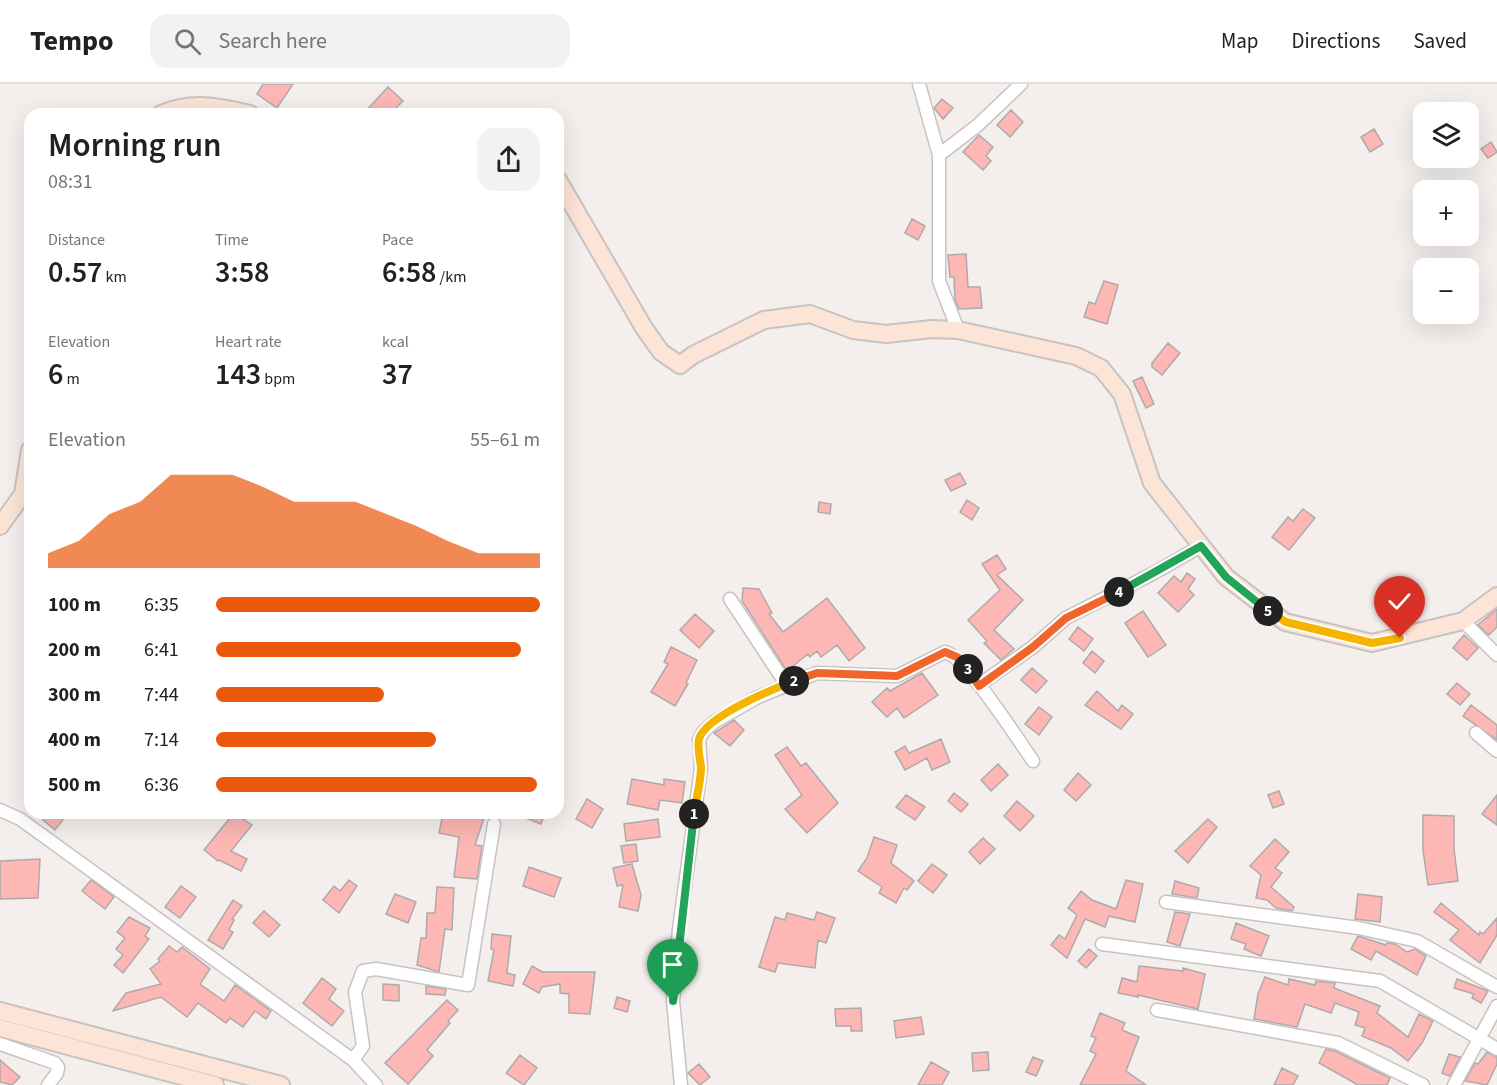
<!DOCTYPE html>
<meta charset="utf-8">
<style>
body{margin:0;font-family:"Source Sans 3",sans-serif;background:#f2f2f2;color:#202124;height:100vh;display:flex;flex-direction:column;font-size:22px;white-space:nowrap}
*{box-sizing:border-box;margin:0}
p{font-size:20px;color:#757577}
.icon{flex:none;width:33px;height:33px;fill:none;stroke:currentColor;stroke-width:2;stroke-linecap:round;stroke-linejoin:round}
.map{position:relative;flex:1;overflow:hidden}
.sheet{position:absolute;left:24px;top:24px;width:540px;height:711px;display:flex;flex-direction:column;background:#fff;border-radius:18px;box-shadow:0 6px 24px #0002}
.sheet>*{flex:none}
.tools{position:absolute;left:1413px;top:18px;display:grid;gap:12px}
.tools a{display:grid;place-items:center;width:66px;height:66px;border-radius:12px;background:#fff;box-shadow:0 6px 24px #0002;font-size:30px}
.pin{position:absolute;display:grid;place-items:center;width:51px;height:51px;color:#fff;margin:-62px -26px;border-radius:50% 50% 50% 0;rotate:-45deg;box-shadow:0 0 6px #0007}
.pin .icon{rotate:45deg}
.km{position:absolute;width:30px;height:30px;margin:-15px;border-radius:50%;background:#222;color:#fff;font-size:16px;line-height:30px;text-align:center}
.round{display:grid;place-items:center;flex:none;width:63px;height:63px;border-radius:18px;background:#f2f2f2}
.headline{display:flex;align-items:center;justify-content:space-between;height:102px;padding:0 24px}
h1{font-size:33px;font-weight:600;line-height:45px}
.metrics{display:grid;grid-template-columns:repeat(3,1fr);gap:9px;height:102px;padding:6px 24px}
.metrics div{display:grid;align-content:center}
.metrics b{font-size:30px;font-weight:600}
.metrics small{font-size:16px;font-weight:400}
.metrics p{font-size:16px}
.chart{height:168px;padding:12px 24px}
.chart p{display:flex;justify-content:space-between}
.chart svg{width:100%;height:108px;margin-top:6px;fill:#ea580c;opacity:.7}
ul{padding:0 24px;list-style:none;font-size:20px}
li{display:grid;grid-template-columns:96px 72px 1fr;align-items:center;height:45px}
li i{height:15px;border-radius:8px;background:#ea580c}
header{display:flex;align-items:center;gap:36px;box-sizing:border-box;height:84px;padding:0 30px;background:#fff;border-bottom:2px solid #e0e0e0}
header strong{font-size:28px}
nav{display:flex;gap:33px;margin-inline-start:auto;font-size:21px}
.search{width:420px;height:54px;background:#f2f2f2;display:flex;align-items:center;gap:15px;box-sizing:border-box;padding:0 21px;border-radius:18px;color:#757577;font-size:22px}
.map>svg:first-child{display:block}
.building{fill:#fdb7b4;stroke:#afaaaa;stroke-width:1.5}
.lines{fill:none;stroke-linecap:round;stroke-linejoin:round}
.minor-casing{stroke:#c8c3c2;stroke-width:15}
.secondary-casing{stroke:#c8c3c2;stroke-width:20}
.minor{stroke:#fff;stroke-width:12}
.secondary{stroke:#fce4d7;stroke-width:16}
.split-1-casing{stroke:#fff;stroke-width:12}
.split-2-casing{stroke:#fff;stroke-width:12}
.split-3-casing{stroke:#fff;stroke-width:12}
.split-4-casing{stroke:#fff;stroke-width:12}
.split-5-casing{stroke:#fff;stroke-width:12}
.split-6-casing{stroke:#fff;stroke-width:12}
.split-1{stroke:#22a559;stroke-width:8}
.split-2{stroke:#f5b400;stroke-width:8}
.split-3{stroke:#f0652b;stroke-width:8}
.split-4{stroke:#f0652b;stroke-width:8}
.split-5{stroke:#22a559;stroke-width:8}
.split-6{stroke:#f5b400;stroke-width:8}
</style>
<header>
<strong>Tempo</strong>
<div class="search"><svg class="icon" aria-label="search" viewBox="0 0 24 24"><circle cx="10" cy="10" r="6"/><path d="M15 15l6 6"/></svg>Search here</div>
<nav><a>Map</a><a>Directions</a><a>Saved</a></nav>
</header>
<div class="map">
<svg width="1497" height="1001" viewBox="0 0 1497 1001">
<rect width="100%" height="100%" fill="#f4efed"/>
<path class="building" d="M 263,0 L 293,0 L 277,24 L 257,10 Z
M 388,3 L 403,17 L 390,30 L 363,30 Z
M 942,15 L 953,24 L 943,35 L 934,24 Z
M 1011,26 L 1023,38 L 1010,53 L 997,41 Z
M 1374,45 L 1383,60 L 1370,68 L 1361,53 Z
M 979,51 L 993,63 L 986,72 L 991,77 L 983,86 L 963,68 Z
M 1491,58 L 1497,68 L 1488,74 L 1481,65 Z
M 912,135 L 925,142 L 918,156 L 905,149 Z
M 966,170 L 968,203 L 980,203 L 982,224 L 959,225 L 955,216 L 954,193 L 950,193 L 948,171 Z
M 1104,197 L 1118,201 L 1107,240 L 1084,233 L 1089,218 L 1095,220 Z
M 1168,259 L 1180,269 L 1162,291 L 1152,283 L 1152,279 Z
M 1142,293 L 1154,320 L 1146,324 L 1133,297 Z
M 960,389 L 966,400 L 951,407 L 945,396 Z
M 967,416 L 979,424 L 972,436 L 960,428 Z
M 819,418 L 831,420 L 830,430 L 818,428 Z
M 1303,425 L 1315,434 L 1289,466 L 1272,453 L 1288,433 L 1293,437 Z
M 997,471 L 1006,485 L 997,491 L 1023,516 L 994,546 L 1014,565 L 1001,576 L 984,559 L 987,557 L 968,536 L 1000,506 L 982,480 Z
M 1187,489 L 1195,495 L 1188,505 L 1194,511 L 1178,528 L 1158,509 L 1174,492 L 1181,498 Z
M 743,504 L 759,505 L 772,529 L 769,530 L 783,548 L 827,514 L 865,564 L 849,577 L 837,561 L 821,573 L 817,567 L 810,573 L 808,570 L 787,587 L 742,517 Z
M 1497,525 L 1497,543 L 1489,551 L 1478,541 Z
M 1143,527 L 1166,561 L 1148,573 L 1125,539 Z
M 695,530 L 714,547 L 699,564 L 680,546 Z
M 1078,543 L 1093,555 L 1084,567 L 1069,555 Z
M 1464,551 L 1478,564 L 1467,576 L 1453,564 Z
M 671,563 L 697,576 L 686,599 L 688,600 L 675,622 L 651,608 L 668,580 L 664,578 Z
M 1092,567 L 1104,577 L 1095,589 L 1083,579 Z
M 1032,584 L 1047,597 L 1036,609 L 1021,596 Z
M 922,589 L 938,611 L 904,634 L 897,624 L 887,633 L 872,618 L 887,604 L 890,607 Z
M 1457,599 L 1470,610 L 1460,621 L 1447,610 Z
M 1097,607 L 1118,627 L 1122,621 L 1133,630 L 1121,645 L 1085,621 Z
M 1471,621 L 1497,641 L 1497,656 L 1463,632 Z
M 1039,623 L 1052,633 L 1039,651 L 1025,640 Z
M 734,636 L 744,646 L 730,662 L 714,649 Z
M 941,655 L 950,678 L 932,686 L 927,674 L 905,686 L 895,668 L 905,662 L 909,669 Z
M 787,663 L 801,682 L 806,679 L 838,719 L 807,749 L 785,725 L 802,711 L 775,671 Z
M 998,680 L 1008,691 L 991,707 L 981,696 Z
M 1078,689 L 1091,701 L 1076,717 L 1064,706 Z
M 632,695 L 664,701 L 664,695 L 685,698 L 682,719 L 660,716 L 658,726 L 627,720 Z
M 1279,707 L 1284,720 L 1273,724 L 1268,711 Z
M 954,709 L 968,720 L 961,728 L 948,717 Z
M 906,711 L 925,723 L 915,736 L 896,723 Z
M 1497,711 L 1497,741 L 1482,730 Z
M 587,715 L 603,725 L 592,744 L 576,735 Z
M 1017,717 L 1034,732 L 1020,747 L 1004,732 Z
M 48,729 L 68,729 L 55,746 L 43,736 Z
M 234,729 L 252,741 L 231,767 L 247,775 L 241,787 L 219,776 L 218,777 L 204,766 Z
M 443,729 L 471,733 L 472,731 L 484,734 L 475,761 L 482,762 L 477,795 L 454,793 L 459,753 L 439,749 Z
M 513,729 L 545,729 L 541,740 Z
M 1423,731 L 1454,732 L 1454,765 L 1458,797 L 1428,801 L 1423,766 Z
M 658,735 L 660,753 L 626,757 L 624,740 Z
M 1208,735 L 1217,743 L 1188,779 L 1175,767 Z
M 874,753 L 897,761 L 891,779 L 914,797 L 907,806 L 904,804 L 896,819 L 879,809 L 882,803 L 858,787 L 867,774 Z
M 983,754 L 995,765 L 980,780 L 969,768 Z
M 1275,755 L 1289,768 L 1275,784 L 1282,789 L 1271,803 L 1294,823 L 1292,827 L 1276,824 L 1267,816 L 1256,814 L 1261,791 L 1250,782 Z
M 636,760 L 638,777 L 624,779 L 621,762 Z
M 40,775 L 38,814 L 0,815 L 0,777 Z
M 632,780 L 641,811 L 638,827 L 619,823 L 623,801 L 617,802 L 613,784 Z
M 932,780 L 947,791 L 933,809 L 918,797 Z
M 529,783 L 561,794 L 554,813 L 523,802 Z
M 91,796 L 114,813 L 105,825 L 82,807 Z
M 349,796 L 357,802 L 339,829 L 323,816 L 334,802 L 340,807 Z
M 1126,796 L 1143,800 L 1135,838 L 1109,832 L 1105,843 L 1085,835 L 1067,874 L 1051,861 L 1059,851 L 1065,855 L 1077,831 L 1068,824 L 1081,807 L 1092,816 L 1116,825 Z
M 1175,797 L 1199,804 L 1197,814 L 1172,810 Z
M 181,802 L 196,813 L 180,834 L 165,823 Z
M 437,803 L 454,804 L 452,846 L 445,845 L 439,888 L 417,881 L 421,854 L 426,854 L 427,829 L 435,829 Z
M 395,810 L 416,818 L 408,839 L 386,830 Z
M 1358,810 L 1382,813 L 1380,838 L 1355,835 Z
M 233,816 L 242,822 L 232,835 L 234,836 L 229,846 L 233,848 L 223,865 L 208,856 Z
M 1441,819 L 1479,851 L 1480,848 L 1483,850 L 1497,834 L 1497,851 L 1480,879 L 1450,856 L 1459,846 L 1434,828 Z
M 264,827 L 280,841 L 269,853 L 253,839 Z
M 817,828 L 835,834 L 826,859 L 818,856 L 815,884 L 778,879 L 775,888 L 759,883 L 775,833 L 785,836 L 787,829 L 814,836 Z
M 1175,828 L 1190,830 L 1180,862 L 1167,858 Z
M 129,833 L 150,844 L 145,852 L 149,855 L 123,889 L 114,881 L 123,871 L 116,865 L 125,854 L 117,848 Z
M 1236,839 L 1269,852 L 1261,872 L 1244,865 L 1246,860 L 1231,855 Z
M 492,850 L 511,852 L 507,889 L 515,891 L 513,902 L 488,897 L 494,866 L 491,865 Z
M 1358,852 L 1386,861 L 1387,859 L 1395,860 L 1407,868 L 1415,865 L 1426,872 L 1417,891 L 1376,867 L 1371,876 L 1351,865 Z
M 169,862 L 177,868 L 182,863 L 210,885 L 200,900 L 224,917 L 235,901 L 271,927 L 266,935 L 255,927 L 243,943 L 230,934 L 226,939 L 198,919 L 187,933 L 161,913 L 113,927 L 126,909 L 161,900 L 150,885 L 160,877 L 158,875 Z
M 1089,865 L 1097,872 L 1086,884 L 1078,877 Z
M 532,882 L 542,888 L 595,888 L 590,930 L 569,929 L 569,910 L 560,909 L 560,900 L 542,903 L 539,909 L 523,900 Z
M 1139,882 L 1183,887 L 1183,884 L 1205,890 L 1198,925 L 1138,911 L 1138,913 L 1118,909 L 1122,894 L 1137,898 Z
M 1265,893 L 1288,901 L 1289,895 L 1315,901 L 1316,897 L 1335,899 L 1334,904 L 1380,922 L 1377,929 L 1408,953 L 1419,930 L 1433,937 L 1422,959 L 1408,977 L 1391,964 L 1362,952 L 1365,944 L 1355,941 L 1359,928 L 1335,919 L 1331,929 L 1305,920 L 1297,943 L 1254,935 L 1258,910 Z
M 322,894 L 336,905 L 329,915 L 344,927 L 332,942 L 303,919 Z
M 1457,895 L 1488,907 L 1481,919 L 1472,914 L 1474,910 L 1454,904 Z
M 383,900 L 399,901 L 399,917 L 383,916 Z
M 426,902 L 446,905 L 445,911 L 426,910 Z
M 617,913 L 630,917 L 627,928 L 614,924 Z
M 447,916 L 458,926 L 448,937 L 450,939 L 427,966 L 433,972 L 408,1000 L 385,979 Z
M 861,924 L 862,947 L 851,947 L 851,942 L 836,942 L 835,925 Z
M 1100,929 L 1125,939 L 1122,946 L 1139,953 L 1126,987 L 1146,1001 L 1080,1001 L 1096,970 L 1090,967 L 1096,954 L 1091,952 Z
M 921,933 L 924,950 L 896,954 L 894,937 Z
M 1326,965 L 1335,967 L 1390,994 L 1387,1001 L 1358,1001 L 1319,979 Z
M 988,968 L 989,986 L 973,987 L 972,969 Z
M 1487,968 L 1497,973 L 1497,980 L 1487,1001 L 1465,997 L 1475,979 L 1478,980 Z
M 1449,970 L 1460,973 L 1450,992 L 1442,989 Z
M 520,971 L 537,984 L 524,1001 L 506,989 Z
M 1033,973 L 1043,977 L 1036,992 L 1026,988 Z
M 0,976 L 20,993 L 12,1001 L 0,998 Z
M 931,978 L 949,988 L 942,1001 L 918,1001 Z
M 699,980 L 710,993 L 700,1001 L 688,989 Z
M 1282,984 L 1298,992 L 1293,1001 L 1274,1001 Z"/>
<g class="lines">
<defs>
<path id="minor" d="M 919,0 L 939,71 L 939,197 L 958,246
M 939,71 L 978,41 L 1021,0
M 730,515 L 786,600
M 1463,537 L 1497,571
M 979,601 L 1033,563 L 1066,534 L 1154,489 L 1201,462
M 1476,649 L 1497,667
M 0,726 L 20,735 L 353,976 L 376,1001
M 1166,818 L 1359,844 L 1417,857 L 1497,903
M 1102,860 L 1380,897 L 1497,965
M 1157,926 L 1338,959 L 1423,1001
M 0,960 L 55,979 L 58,983 L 57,989 L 48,1001
M 353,976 L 363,962 L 355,908 L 363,887 L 376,885 L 468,901 L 494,740
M 681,1001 L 673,917 L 679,845 L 701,684 L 699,656 L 703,648 L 714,638 L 758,613 L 817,589 L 897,592 L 945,568 C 964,571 1019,657 1033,677
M 1454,1001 L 1497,922"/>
<path id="secondary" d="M 161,30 C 192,17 217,22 250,30
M 558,96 L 644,244 L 661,268 L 680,281 L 693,271 L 764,236 L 810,230 L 853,246 L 886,250 L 932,245 L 958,246 L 1076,272 L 1101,284 L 1122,310 L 1152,399 L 1226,493 L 1285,538 L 1372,559 L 1463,537 L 1497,512
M 0,442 L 23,410 L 30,366
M 0,927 L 281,1001
M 0,944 L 215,1001"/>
</defs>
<use href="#minor" class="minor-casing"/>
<use href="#secondary" class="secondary-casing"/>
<use href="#minor" class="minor"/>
<use href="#secondary" class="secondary"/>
</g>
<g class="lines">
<defs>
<path id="split-1" d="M 673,917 L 694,730"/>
<path id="split-2" d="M 694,730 C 696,715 701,698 701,683 C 700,674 697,664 699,655 C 705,633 773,605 794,597"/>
<path id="split-3" d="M 794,597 L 817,589 L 897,592 L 945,568 L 959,574 L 968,585"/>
<path id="split-4" d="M 968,585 L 979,602 L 1033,563 L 1066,534 L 1119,508"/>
<path id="split-5" d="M 1119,508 L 1201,462 L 1226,493 L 1268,527"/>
<path id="split-6" d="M 1268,527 L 1286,538 L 1372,559 L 1400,554"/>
</defs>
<use href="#split-1" class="split-1-casing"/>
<use href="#split-2" class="split-2-casing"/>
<use href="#split-3" class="split-3-casing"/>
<use href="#split-4" class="split-4-casing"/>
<use href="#split-5" class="split-5-casing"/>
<use href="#split-6" class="split-6-casing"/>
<use href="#split-1" class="split-1"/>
<use href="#split-2" class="split-2"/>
<use href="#split-3" class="split-3"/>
<use href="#split-4" class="split-4"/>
<use href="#split-5" class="split-5"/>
<use href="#split-6" class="split-6"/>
</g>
</svg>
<div class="tools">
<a><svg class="icon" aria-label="layers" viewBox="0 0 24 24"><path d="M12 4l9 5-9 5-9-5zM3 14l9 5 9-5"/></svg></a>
<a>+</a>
<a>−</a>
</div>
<div class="pin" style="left:673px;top:917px;background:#1e9e55"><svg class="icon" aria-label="arrive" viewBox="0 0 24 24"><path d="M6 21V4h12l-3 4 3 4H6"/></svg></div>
<div class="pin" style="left:1400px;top:554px;background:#d93025"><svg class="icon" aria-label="check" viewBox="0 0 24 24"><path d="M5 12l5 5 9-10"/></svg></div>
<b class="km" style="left:694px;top:730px">1</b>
<b class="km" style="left:794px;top:597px">2</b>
<b class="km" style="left:968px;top:585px">3</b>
<b class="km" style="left:1119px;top:508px">4</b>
<b class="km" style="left:1268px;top:527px">5</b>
<section class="sheet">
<div class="headline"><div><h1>Morning run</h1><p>08:31</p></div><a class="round"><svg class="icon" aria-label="share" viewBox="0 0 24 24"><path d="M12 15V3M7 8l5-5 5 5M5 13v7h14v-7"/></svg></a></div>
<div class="metrics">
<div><p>Distance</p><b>0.57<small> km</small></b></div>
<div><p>Time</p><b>3:58</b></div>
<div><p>Pace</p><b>6:58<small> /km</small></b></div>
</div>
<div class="metrics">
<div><p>Elevation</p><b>6<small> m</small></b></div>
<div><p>Heart rate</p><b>143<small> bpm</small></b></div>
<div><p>kcal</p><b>37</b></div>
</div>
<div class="chart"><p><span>Elevation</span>55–61 m</p>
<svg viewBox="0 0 160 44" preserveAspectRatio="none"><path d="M0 44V38L10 33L20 22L30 17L40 6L50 6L60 6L70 11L80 17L90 17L100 17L110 22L120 27L130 33L140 38L150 38L160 38V44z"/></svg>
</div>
<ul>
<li><b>100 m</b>6:35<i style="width:100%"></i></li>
<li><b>200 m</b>6:41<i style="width:94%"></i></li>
<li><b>300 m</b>7:44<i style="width:52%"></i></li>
<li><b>400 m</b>7:14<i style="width:68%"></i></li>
<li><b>500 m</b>6:36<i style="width:99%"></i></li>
</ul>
</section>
</div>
